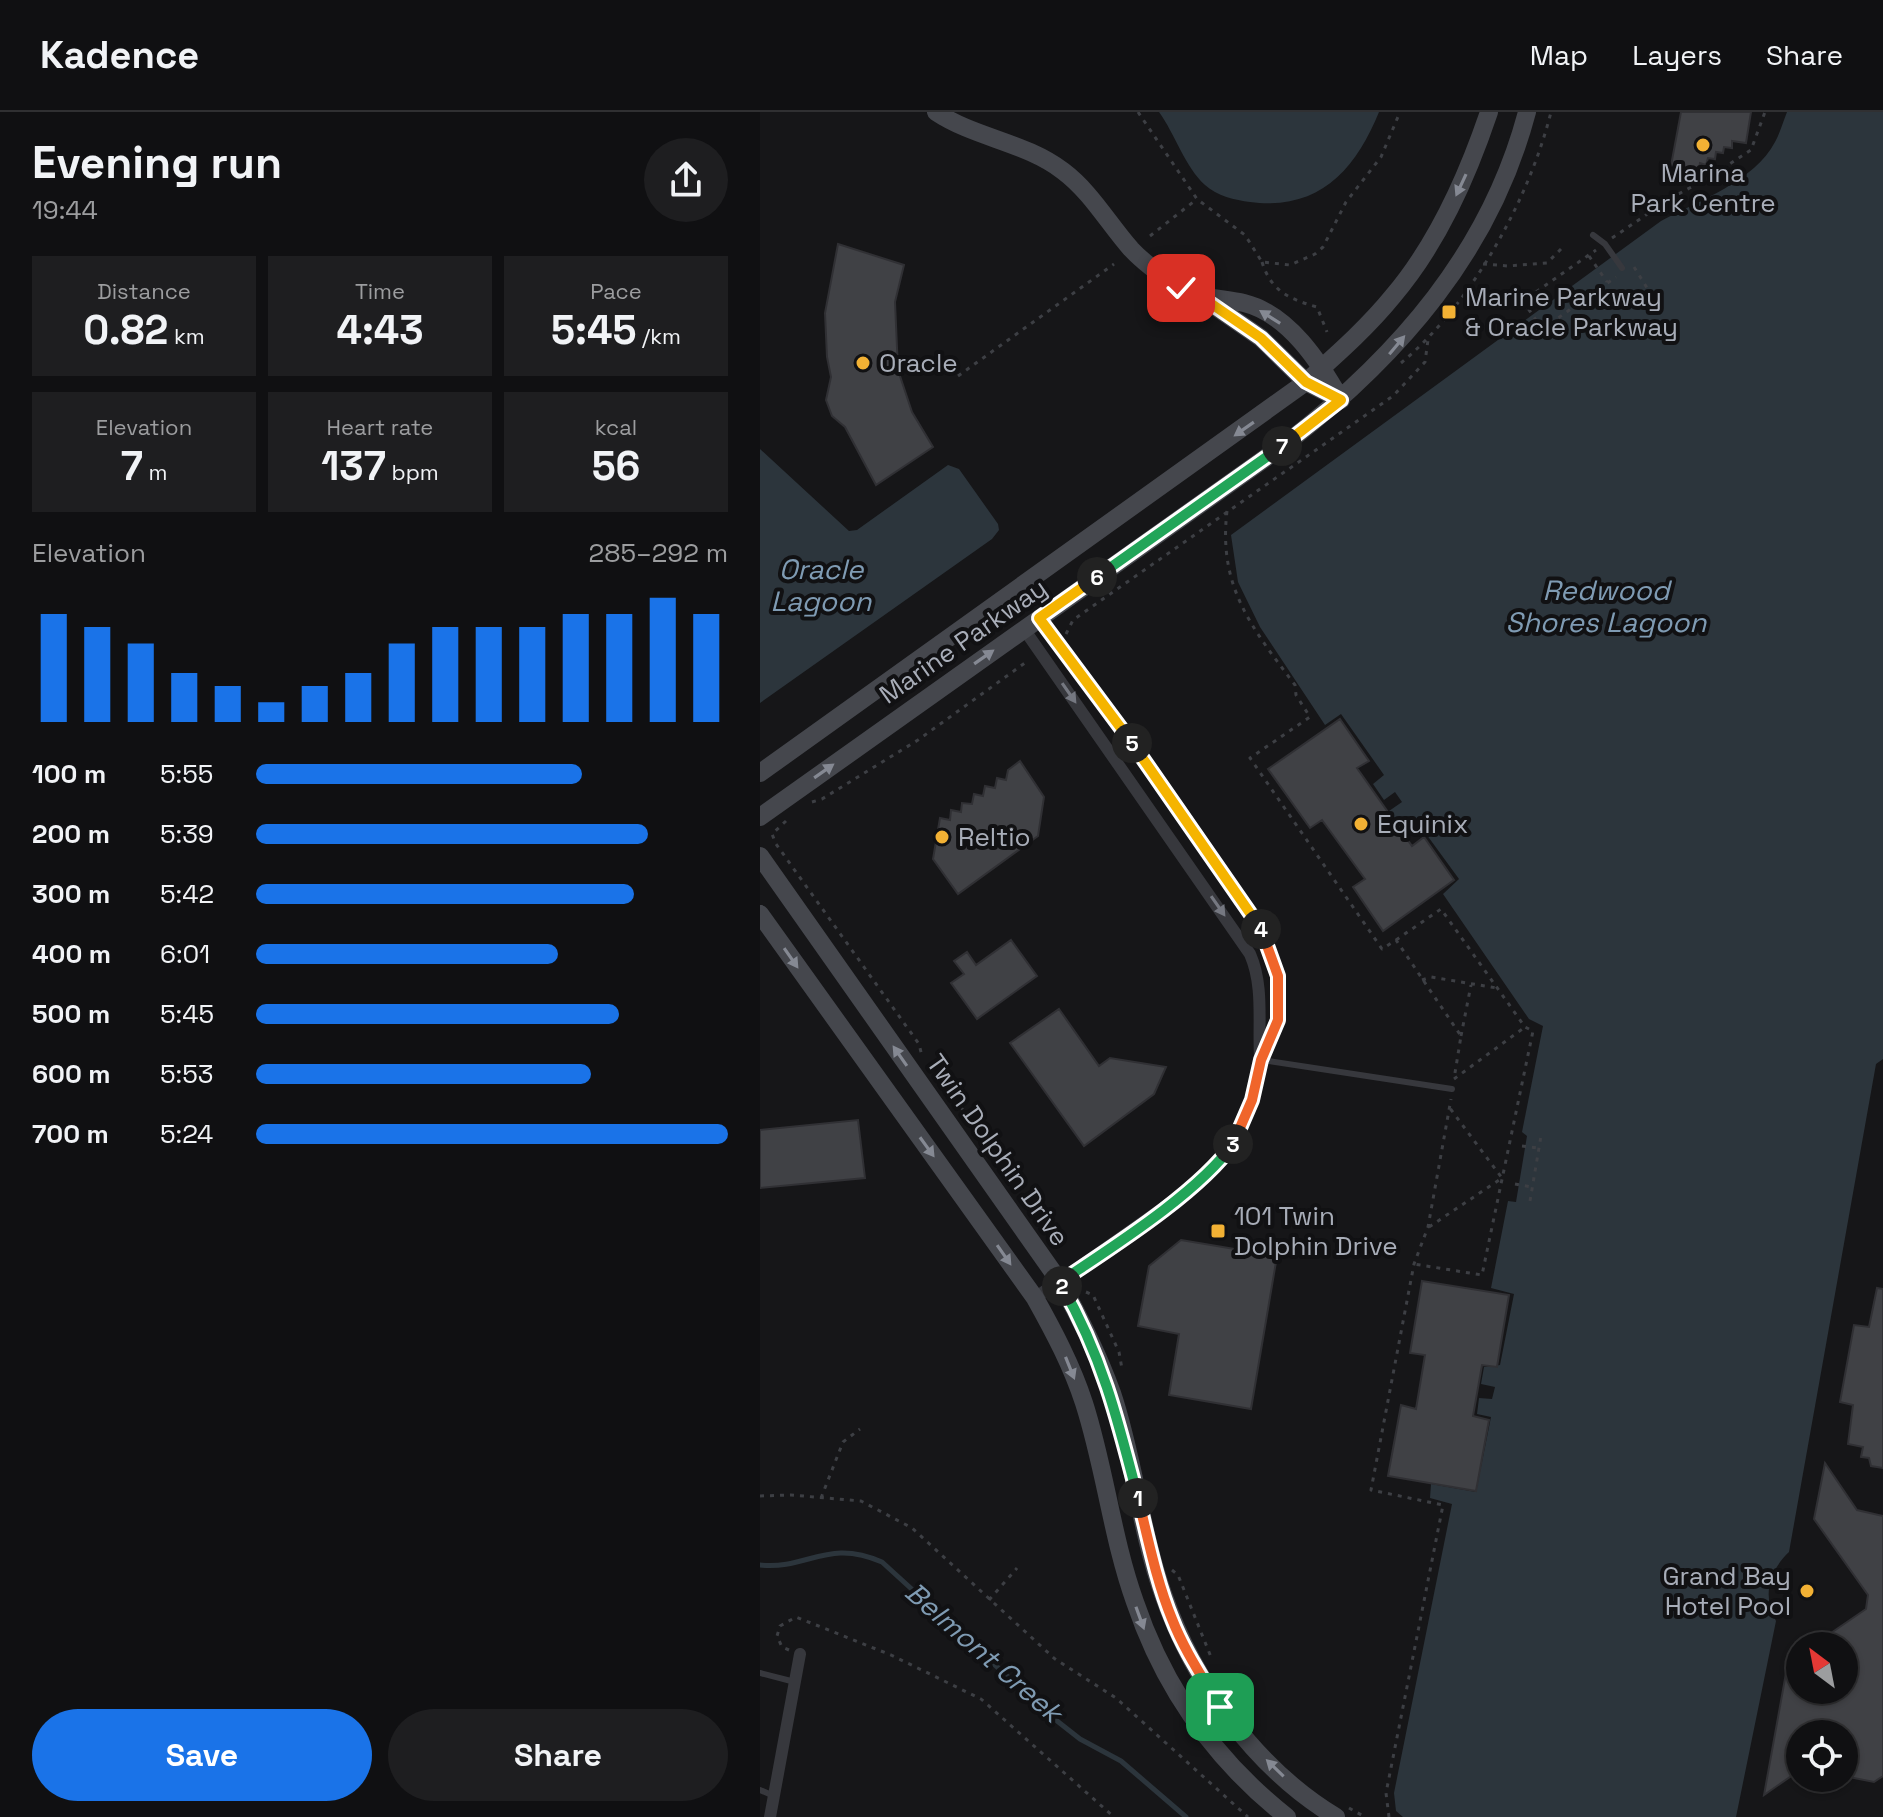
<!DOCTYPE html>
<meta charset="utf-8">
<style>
body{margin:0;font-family:"Space Grotesk",sans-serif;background:#1e1e20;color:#f1f3f6;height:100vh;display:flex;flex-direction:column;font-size:30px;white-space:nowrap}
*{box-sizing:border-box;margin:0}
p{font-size:26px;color:#9c9d9f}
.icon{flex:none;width:44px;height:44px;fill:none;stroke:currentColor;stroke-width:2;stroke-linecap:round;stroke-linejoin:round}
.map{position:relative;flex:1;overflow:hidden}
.details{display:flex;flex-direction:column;background:#101012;width:760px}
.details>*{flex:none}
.needle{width:52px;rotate:328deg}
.tools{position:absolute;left:1026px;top:1520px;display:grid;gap:16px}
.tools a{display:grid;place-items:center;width:72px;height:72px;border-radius:50%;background:#101012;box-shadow:0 2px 6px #0004,0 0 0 2px #303032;font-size:40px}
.pin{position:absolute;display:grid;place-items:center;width:68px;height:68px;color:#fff;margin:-34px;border-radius:16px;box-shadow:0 4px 12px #0006}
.km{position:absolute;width:40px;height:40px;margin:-20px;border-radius:50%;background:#222;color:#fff;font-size:22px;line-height:40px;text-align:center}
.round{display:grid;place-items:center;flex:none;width:84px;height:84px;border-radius:42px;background:#1e1e20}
.headline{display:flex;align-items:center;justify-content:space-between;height:136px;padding:0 32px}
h1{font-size:44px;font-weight:600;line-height:60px}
.figures{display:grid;grid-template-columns:repeat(3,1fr);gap:12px;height:136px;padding:8px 32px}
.figures div{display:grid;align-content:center;border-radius:0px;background:#1e1e20;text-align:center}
.figures b{font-size:40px;font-weight:600}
.figures small{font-size:22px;font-weight:400}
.figures p{font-size:22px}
.chart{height:224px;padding:16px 32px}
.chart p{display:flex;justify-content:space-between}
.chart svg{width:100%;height:144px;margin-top:8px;stroke:#1a73e8;stroke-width:6}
.button{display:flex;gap:16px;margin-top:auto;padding:16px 32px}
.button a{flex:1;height:92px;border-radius:48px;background:#1a73e8;color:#fff;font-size:32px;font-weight:600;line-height:92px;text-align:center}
.button a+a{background:#1e1e20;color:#f1f3f6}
ul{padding:0 32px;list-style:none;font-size:26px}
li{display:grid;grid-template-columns:128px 96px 1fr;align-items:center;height:60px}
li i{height:20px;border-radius:10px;background:#1a73e8}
header{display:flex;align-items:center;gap:48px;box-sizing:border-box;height:112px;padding:0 40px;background:#101012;border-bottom:2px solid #303032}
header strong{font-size:38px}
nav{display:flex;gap:44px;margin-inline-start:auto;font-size:28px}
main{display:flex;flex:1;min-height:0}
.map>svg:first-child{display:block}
.water{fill:#2c353c}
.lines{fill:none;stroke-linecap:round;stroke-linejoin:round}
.stream{stroke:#2c353c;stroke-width:5}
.building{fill:#404145;stroke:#303034;stroke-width:2}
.path{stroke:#3d3f44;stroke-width:3;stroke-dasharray:4 6;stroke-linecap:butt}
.lane{stroke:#37383d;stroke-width:6}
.street{stroke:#37383d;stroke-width:12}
.secondary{stroke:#45474d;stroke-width:18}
.oneway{fill:#858993}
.oneway2{fill:#757881}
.split-1-casing{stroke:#fff;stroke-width:16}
.split-2-casing{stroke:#fff;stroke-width:16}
.split-3-casing{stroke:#fff;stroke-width:16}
.split-4-casing{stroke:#fff;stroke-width:16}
.split-5-casing{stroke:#fff;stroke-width:16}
.split-6-casing{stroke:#fff;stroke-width:16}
.split-7-casing{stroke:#fff;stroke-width:16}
.split-8-casing{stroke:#fff;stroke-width:16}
.split-1{stroke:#f0652b;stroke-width:10}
.split-2{stroke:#22a559;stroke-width:10}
.split-3{stroke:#22a559;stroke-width:10}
.split-4{stroke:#f0652b;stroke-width:10}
.split-5{stroke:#f5b400;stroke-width:10}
.split-6{stroke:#f5b400;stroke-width:10}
.split-7{stroke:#22a559;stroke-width:10}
.split-8{stroke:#f5b400;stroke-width:10}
.poi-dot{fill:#f2b134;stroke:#111113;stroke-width:3}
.labels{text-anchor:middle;stroke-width:8;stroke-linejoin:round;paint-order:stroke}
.poi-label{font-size:26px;fill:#a8adb8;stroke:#111113;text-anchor:start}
.street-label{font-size:26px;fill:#a8adb8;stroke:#111113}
.water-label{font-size:28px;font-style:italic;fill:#7f9bb3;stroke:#111113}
</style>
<header>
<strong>Kadence</strong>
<nav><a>Map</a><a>Layers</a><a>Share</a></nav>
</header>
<main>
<section class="details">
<div class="headline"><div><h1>Evening run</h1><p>19:44</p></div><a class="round"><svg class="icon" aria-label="share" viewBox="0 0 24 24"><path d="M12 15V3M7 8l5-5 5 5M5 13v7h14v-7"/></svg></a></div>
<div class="figures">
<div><p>Distance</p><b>0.82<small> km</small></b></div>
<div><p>Time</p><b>4:43</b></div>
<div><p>Pace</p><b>5:45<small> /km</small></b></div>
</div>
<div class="figures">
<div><p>Elevation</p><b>7<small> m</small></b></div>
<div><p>Heart rate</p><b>137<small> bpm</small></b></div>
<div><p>kcal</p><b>56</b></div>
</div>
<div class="chart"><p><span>Elevation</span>285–292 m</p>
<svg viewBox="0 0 160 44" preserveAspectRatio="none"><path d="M5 44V11M15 44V15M25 44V20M35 44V29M45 44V33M55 44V38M65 44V33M75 44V29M85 44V20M95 44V15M105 44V15M115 44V15M125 44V11M135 44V11M145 44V6M155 44V11"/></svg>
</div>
<ul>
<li><b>100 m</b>5:55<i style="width:69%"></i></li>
<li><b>200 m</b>5:39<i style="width:83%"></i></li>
<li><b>300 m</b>5:42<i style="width:80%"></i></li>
<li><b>400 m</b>6:01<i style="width:64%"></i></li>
<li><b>500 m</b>5:45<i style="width:77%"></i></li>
<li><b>600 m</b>5:53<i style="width:71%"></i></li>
<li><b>700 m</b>5:24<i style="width:100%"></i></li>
</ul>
<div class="button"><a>Save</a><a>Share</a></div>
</section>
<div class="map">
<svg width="1123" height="1705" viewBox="0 0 1123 1705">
<rect width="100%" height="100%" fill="#161618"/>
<path class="water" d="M 399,0 L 619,0 C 595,59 558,99 490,90 C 475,88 457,84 445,73 C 425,55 415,22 399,0 Z
M 1027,0 L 1123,0 L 1123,947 L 1116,952 L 1029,1440 C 1009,1459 1002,1484 1016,1509 L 976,1705 L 643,1705 L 636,1699 L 634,1681 L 692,1392 L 670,1386 L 671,1372 L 716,1380 L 731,1305 L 717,1302 L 719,1286 L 732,1287 L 735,1275 L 721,1272 L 724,1255 L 740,1253 L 754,1182 L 731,1176 L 748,1089 L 756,1090 L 767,1024 L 762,1020 L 783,914 L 769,907 L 683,782 L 699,767 L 653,704 L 640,714 L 629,699 L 642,690 L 635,680 L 624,688 L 613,672 L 624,663 L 581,602 L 565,613 L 500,515 L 478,470 L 471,423 L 901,109 C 938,89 995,69 1015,30 C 1020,21 1023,10 1027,0 Z
M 0,337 L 89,419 L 97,418 L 188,353 L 199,357 L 238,412 L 239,418 L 232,427 L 0,591 Z"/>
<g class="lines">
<path class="stream" d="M 0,1453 C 48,1458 67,1426 122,1450 L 292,1605 L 320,1627 L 361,1649 L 426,1705"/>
</g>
<path class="building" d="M 921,0 L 991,0 L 986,31 L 972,29 L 972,36 L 964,35 L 963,41 L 956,40 L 955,47 L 948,46 L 946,53 L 940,51 L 938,64 L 910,59 Z
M 78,132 L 144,153 L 135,190 L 138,258 L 152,300 L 173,335 L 116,373 L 85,315 L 72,304 L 66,288 L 71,265 L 67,245 L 65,201 Z
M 580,607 L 609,649 L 597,656 L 652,734 L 664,725 L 694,768 L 623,819 L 593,775 L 605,767 L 562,708 L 550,716 L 508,657 Z
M 260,649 L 284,685 L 278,724 L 198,782 L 173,747 L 180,706 L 190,708 L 191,698 L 201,700 L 202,691 L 212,692 L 214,682 L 223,684 L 225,674 L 235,676 L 237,666 L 246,668 L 248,658 Z
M 251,828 L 277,864 L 217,907 L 191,871 L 204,862 L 194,849 L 207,840 L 216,853 Z
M 299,897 L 339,954 L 350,946 L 406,955 L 394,982 L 324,1034 L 250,931 Z
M 98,1008 L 105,1066 L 0,1076 L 0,1018 Z
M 421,1128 L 517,1144 L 491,1297 L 409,1283 L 419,1222 L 378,1214 L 389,1154 Z
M 662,1169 L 749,1183 L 737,1255 L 722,1253 L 713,1304 L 729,1308 L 716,1379 L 628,1364 L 641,1293 L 656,1297 L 665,1243 L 650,1241 Z
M 1117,1176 L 1123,1177 L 1123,1356 L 1111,1354 L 1109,1346 L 1101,1345 L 1103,1335 L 1088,1332 L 1093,1293 L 1080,1290 L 1094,1213 L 1109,1215 Z
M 1065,1351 L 1097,1398 L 1123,1404 L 1123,1664 L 1114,1670 L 1084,1664 L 1084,1622 L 1040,1622 L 1040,1658 L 1004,1683 L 1028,1550 L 1040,1542 L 1040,1578 L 1084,1578 L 1084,1534 L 1052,1534 L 1106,1497 L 1108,1483 L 1054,1407 Z"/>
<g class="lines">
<path class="path" d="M 378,0 L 437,87 L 485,123 L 502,150 L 530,153 L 555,142 L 563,135 L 586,90 L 621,45 L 640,0
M 390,124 L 437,87
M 852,126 L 911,86 L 948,66 L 991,38 L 1005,0
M 829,144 L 847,170
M 502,150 C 511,179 529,187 557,195 L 567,220
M 723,152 L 748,154 L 787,151 L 803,135
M 874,155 L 889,179
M 782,217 L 763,189 L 836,138
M 774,223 L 856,165
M 641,251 C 711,193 769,88 791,0
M 198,264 L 354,152
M 467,399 C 458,475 492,516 535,573 L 536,583 L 550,605 L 490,646 L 622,837 L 636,828 L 701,924 L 694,967
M 306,522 L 313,508 L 633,284 L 665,250 L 668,228
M 52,690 L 62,687 L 158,628 L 269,548
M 26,709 L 12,722 L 16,732 L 159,932 L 162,944
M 636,828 L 681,797 L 765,915 L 773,919 L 722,1163 L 654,1152
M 662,868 L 671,865 L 737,876
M 701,924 L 711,873
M 176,963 L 184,969 L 231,1041
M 694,967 L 765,915
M 762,1034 L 778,1036
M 755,1072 L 771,1075
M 770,1089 L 781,1024
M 669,1115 L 742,1066 L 689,995
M 326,1180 L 333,1183 L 359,1240 L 362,1257
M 0,1384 L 31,1383 L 101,1389 L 152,1416 L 295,1547 L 356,1586 L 488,1705
M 61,1386 L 83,1330 L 100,1317
M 412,1458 L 418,1463 L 451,1545
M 229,1488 L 257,1456
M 29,1538 L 22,1535 L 17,1524 L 20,1514 L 36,1505 L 131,1543 L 221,1587 L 354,1705
M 589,1696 L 605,1705
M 629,1705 L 626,1681 L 683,1393 L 611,1378 L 654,1152 L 668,1115 L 691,987"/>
<path class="lane" d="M 833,123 L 845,132 L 862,156
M 502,948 L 692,977
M 0,1561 L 35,1570
M 0,1678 L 14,1684"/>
<path class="street" d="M 264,517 L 490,842 C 504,874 498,910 500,945
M 275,1186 L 423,1082 L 458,1052 L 477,1026 L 492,988 L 501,948 L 518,908 L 519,885 L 518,864 L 500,815 L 412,685 L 279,506
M 10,1705 L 40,1542"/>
<path class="secondary" d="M 176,0 C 215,26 265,30 303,59 C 331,80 348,111 371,137 C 384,151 402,164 419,175 C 439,187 462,186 484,191 C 529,202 560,251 581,288
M 443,186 L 501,226 L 546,270 L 581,288
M 0,661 L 546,270 C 576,243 607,216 633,184 C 678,131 707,65 729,0
M 0,705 L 528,330 C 639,243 730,140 767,0
M 0,744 L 300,1170 C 320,1206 338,1242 352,1281 C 374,1346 380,1417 403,1482 C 434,1571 495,1656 576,1705
M 0,802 L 275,1186 C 294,1220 312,1254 324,1291 C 345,1356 352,1426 375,1490 C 404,1576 456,1649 527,1705"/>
</g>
<defs><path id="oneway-solid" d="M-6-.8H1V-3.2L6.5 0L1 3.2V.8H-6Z" transform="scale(2)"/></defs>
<g class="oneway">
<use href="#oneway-solid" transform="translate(701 73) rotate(115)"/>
<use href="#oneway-solid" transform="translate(510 205) rotate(-148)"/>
<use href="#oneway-solid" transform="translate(637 233) rotate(-50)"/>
<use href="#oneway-solid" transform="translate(484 317) rotate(145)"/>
<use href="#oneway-solid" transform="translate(224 545) rotate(-35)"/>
<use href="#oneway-solid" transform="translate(64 659) rotate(-35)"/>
<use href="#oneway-solid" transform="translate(31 846) rotate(55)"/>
<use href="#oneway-solid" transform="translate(140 944) rotate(-125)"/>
<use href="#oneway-solid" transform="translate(167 1035) rotate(54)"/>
<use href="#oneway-solid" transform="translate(244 1143) rotate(55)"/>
<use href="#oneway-solid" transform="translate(310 1256) rotate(68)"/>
<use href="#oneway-solid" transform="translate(380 1506) rotate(70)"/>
<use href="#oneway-solid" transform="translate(515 1656) rotate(-136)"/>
</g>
<g class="oneway2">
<use href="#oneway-solid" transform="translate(309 581) rotate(55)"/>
<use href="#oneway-solid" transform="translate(458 794) rotate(55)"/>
</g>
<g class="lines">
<defs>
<path id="split-1" d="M 378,1386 C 388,1426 396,1468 412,1507 C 424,1538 443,1566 460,1595"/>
<path id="split-2" d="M 302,1174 C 342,1244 358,1308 378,1386"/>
<path id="split-3" d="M 302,1174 L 300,1170 C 352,1135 438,1081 473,1032"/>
<path id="split-4" d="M 473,1032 L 492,988 L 501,948 L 518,908 L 518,864 L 501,817"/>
<path id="split-5" d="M 372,631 L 501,817"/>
<path id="split-6" d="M 337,465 L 279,506 L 372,631"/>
<path id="split-7" d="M 337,465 L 522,334"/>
<path id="split-8" d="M 421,176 L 440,184 L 501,226 L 546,270 L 581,288 L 522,334"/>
</defs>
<use href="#split-1" class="split-1-casing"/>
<use href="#split-2" class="split-2-casing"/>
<use href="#split-3" class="split-3-casing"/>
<use href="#split-4" class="split-4-casing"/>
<use href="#split-5" class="split-5-casing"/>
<use href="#split-6" class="split-6-casing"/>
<use href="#split-7" class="split-7-casing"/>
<use href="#split-8" class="split-8-casing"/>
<use href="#split-1" class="split-1"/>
<use href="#split-2" class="split-2"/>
<use href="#split-3" class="split-3"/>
<use href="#split-4" class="split-4"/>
<use href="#split-5" class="split-5"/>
<use href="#split-6" class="split-6"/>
<use href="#split-7" class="split-7"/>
<use href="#split-8" class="split-8"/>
</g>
<g class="poi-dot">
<circle cx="943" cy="33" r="8"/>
<rect x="681" y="192" width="16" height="16" rx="4"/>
<circle cx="103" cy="251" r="8"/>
<circle cx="601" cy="712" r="8"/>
<circle cx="182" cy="725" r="8"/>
<rect x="450" y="1111" width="16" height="16" rx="4"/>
<circle cx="1047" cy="1479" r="8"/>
</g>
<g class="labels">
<g class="poi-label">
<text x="943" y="70" text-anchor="middle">Marina<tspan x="943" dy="30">Park Centre</tspan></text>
<text x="705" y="194">Marine Parkway<tspan x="705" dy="30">&amp; Oracle Parkway</tspan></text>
<text x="119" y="260">Oracle</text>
<text x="617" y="721">Equinix</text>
<text x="198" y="734">Reltio</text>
<text x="474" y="1113">101 Twin<tspan x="474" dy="30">Dolphin Drive</tspan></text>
<text x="1031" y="1473" text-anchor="end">Grand Bay<tspan x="1031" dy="30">Hotel Pool</tspan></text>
</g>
<g class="street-label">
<text transform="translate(203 529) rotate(-35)" y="9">Marine Parkway</text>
<text transform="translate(238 1038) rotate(55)" y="9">Twin Dolphin Drive</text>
</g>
<g class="water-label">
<text x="61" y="467">Oracle<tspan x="61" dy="32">Lagoon</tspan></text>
<text x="846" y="488">Redwood<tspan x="846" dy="32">Shores Lagoon</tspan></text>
<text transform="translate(224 1540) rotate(41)" y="10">Belmont Creek</text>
</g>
</g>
</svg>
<div class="tools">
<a><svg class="needle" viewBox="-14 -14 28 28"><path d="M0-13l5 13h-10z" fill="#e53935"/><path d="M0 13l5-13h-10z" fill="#9c9d9f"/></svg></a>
<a><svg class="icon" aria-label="locate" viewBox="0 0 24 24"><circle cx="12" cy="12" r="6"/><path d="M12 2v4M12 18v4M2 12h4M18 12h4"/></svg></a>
</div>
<div class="pin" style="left:460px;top:1595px;background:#1e9e55"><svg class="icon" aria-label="arrive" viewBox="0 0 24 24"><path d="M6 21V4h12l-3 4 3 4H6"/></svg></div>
<div class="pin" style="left:421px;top:176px;background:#d93025"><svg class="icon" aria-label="check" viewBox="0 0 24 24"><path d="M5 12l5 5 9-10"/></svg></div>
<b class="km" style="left:378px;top:1386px">1</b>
<b class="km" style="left:302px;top:1174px">2</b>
<b class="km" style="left:473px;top:1032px">3</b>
<b class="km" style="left:501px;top:817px">4</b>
<b class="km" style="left:372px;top:631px">5</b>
<b class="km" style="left:337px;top:465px">6</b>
<b class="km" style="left:522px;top:334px">7</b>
</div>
</main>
